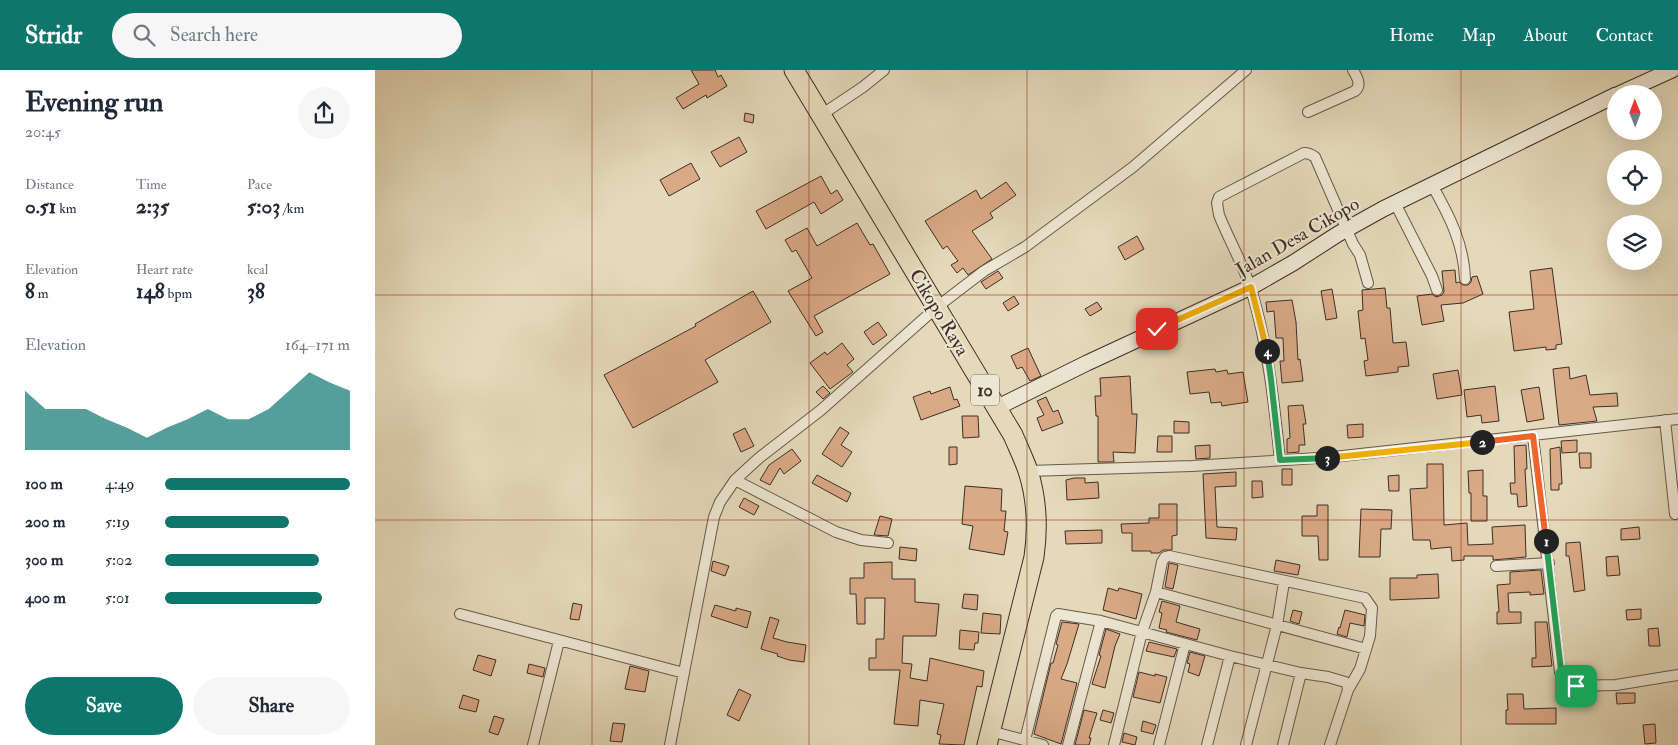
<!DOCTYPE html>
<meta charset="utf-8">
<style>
body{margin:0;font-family:"IM FELL Double Pica",serif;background:#f6f6f7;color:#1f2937;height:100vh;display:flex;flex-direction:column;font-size:19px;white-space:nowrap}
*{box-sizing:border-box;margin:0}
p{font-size:16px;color:#747a83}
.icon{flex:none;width:28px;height:28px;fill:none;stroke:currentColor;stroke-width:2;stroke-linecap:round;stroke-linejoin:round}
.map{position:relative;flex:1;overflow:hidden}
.panel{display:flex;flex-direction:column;background:#fff;width:375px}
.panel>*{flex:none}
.needle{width:32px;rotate:359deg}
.tools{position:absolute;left:1232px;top:15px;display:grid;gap:10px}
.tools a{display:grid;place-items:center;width:55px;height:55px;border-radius:50%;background:#fff;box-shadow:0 5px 20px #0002;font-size:25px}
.pin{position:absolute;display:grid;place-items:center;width:42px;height:42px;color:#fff;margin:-21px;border-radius:10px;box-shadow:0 2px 8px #0006}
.km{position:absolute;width:25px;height:25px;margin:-12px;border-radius:50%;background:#222;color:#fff;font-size:14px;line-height:25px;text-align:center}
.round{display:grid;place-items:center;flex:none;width:52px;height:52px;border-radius:26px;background:#f6f6f7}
.summary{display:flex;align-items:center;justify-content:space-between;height:85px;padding:0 25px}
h1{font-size:28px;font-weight:800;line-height:38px}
.figures{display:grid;grid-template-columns:repeat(3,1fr);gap:8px;height:85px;padding:5px 25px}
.figures div{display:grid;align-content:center}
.figures b{font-size:21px;font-weight:800}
.figures small{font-size:14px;font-weight:400}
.figures p{font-size:14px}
.chart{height:140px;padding:10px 25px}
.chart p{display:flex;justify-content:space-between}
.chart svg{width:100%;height:90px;margin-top:5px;fill:#0f766e;opacity:.7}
.button{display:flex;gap:10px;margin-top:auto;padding:10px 25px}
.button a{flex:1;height:58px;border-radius:30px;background:#0f766e;color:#fff;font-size:20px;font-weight:800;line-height:58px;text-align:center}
.button a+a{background:#f6f6f7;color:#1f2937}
ul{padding:0 25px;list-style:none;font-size:16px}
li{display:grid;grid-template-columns:80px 60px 1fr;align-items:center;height:38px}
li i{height:12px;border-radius:6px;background:#0f766e}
header{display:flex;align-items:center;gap:30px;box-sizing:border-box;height:70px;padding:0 25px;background:#0f766e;color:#fff}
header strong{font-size:24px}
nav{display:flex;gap:28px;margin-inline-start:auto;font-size:18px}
.search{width:350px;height:45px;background:#f6f6f7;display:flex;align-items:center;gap:12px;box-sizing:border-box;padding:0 18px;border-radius:28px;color:#747a83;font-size:19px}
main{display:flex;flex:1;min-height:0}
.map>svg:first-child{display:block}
.building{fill:#daa986;stroke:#3d2e27}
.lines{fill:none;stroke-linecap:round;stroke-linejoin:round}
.street-casing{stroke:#67594c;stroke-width:12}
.secondary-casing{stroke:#3d2e27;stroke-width:17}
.highway-casing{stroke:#3d2e27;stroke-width:21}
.street{stroke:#ede6d2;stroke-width:10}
.secondary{stroke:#ede6d2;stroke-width:15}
.highway{stroke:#e4d9b9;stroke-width:19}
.split-1-casing{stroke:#fff;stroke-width:10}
.split-2-casing{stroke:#fff;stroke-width:10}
.split-3-casing{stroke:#fff;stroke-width:10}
.split-4-casing{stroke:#fff;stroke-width:10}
.split-5-casing{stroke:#fff;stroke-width:10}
.split-1{stroke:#22a559;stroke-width:6}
.split-2{stroke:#f0652b;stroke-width:6}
.split-3{stroke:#f5b400;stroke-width:6}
.split-4{stroke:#22a559;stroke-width:6}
.split-5{stroke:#f5b400;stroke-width:6}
.grid{fill:none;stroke:#8f2418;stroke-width:1;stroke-opacity:0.55}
.labels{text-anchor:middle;stroke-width:4;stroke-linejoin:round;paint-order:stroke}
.shield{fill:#ede6d2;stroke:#72655a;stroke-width:1}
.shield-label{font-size:18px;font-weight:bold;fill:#3d2e27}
.street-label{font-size:19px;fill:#3d2e27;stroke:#ede6d2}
</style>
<header>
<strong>Stridr</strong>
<div class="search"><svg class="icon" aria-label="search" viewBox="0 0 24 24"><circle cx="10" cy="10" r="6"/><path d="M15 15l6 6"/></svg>Search here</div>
<nav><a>Home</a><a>Map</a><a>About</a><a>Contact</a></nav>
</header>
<main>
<section class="panel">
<div class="summary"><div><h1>Evening run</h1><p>20:45</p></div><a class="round"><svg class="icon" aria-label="share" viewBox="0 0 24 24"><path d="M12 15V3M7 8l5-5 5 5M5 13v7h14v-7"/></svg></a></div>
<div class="figures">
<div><p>Distance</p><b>0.51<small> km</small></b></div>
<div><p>Time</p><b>2:35</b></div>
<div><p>Pace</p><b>5:03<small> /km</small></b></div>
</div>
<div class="figures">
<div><p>Elevation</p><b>8<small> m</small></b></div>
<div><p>Heart rate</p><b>148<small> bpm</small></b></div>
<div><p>kcal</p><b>38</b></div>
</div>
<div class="chart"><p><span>Elevation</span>164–171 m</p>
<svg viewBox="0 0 160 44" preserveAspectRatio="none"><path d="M0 44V15L10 24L20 24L30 24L40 29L50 33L60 38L70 33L80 29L90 24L100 29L110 29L120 24L130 15L140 6L150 11L160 15V44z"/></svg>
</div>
<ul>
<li><b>100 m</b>4:49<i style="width:100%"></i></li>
<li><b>200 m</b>5:19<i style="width:67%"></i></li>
<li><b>300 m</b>5:02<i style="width:83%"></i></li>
<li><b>400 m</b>5:01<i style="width:85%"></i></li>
</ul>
<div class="button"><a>Save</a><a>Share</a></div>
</section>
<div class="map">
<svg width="1303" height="675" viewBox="0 0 1303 675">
<rect width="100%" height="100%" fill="#e4d9b9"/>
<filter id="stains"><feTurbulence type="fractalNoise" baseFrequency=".004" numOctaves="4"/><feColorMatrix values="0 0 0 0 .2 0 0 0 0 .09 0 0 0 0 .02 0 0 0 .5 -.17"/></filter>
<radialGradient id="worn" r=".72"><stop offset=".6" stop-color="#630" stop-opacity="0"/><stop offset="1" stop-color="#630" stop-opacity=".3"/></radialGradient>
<path class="building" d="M 316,0 L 340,0 L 343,7 L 346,5 L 352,16 L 332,28 L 331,25 L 308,39 L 301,28 L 324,14 Z
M 370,43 L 379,45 L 378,53 L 369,51 Z
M 364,67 L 372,82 L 345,97 L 336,82 Z
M 316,93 L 325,109 L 294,126 L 285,110 Z
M 446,106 L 456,124 L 462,120 L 468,130 L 446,144 L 439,132 L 391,159 L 381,141 Z
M 631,112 L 641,125 L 615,143 L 618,148 L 597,161 L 617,189 L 593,205 L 588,198 L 582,203 L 576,195 L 583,191 L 572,176 L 568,179 L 550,151 L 601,120 L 606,129 Z
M 482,153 L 495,175 L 498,174 L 515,204 L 439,246 L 448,262 L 441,266 L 413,221 L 437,208 L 421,180 L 417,182 L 410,170 L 432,158 L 442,176 Z
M 762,166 L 769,179 L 750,190 L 743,177 Z
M 1177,198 L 1187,274 L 1181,275 L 1181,279 L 1171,280 L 1171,277 L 1139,281 L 1134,242 L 1159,239 L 1155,201 Z
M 1080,200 L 1081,213 L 1084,212 L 1088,215 L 1093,215 L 1096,212 L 1097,207 L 1102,206 L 1108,224 L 1088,233 L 1066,235 L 1069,251 L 1047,255 L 1042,226 L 1057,224 L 1061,227 L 1067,225 L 1069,222 L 1067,201 Z
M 623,201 L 628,208 L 611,219 L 606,212 Z
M 1010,218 L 1012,238 L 1015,238 L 1018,273 L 1031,272 L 1034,296 L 1023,297 L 1023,302 L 991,306 L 989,291 L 993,290 L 990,268 L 986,269 L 983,241 L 988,240 L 987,220 Z
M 957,219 L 962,248 L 951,250 L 946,221 Z
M 378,221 L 396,252 L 330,290 L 343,312 L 258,358 L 229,305 L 321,256 L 320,254 Z
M 639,226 L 644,234 L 633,241 L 628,233 Z
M 917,230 L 921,252 L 923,290 L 925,289 L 928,311 L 907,313 L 905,291 L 909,291 L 908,268 L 901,268 L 899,241 L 892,242 L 891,232 Z
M 722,232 L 727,239 L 715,246 L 710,239 Z
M 503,252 L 512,265 L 498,275 L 489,262 Z
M 467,273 L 479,289 L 472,295 L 478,302 L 455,319 L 435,293 L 450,282 L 452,285 Z
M 653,278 L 666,306 L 655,311 L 647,297 L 642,299 L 636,286 Z
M 1194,297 L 1195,309 L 1211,305 L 1215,325 L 1242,323 L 1243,336 L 1218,337 L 1222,351 L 1184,355 L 1178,299 Z
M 840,299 L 841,302 L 852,300 L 853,304 L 868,302 L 873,332 L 847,336 L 846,332 L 836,333 L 834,322 L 815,324 L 812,302 Z
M 1083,300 L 1087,325 L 1062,329 L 1058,304 Z
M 755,306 L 757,344 L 762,344 L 760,383 L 738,382 L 739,392 L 723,392 L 723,346 L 721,346 L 720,326 L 726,326 L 725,308 Z
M 448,316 L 455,323 L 448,329 L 441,322 Z
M 1120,316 L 1124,351 L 1107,353 L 1106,345 L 1092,347 L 1089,320 Z
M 575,317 L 579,330 L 582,329 L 585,336 L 546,350 L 538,327 L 555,321 L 556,324 Z
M 1164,317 L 1169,349 L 1152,352 L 1146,320 Z
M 671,327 L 678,342 L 683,340 L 688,353 L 667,361 L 662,348 L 669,345 L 662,331 Z
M 928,335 L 931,354 L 928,354 L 930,375 L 924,375 L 924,382 L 912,383 L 912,369 L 915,368 L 913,336 Z
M 587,346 L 603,346 L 604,367 L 588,368 Z
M 799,351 L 814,352 L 814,363 L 799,363 Z
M 988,354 L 988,367 L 973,368 L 972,355 Z
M 465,357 L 474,363 L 466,375 L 477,382 L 467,397 L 447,384 Z
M 370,358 L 379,376 L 366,382 L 358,364 Z
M 783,366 L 797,366 L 797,382 L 782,382 Z
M 1202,370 L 1202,382 L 1187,383 L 1186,371 Z
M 835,375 L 835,388 L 821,389 L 820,376 Z
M 1151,375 L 1152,399 L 1150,399 L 1152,436 L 1143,437 L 1142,424 L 1136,424 L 1135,413 L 1140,413 L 1139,376 Z
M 574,377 L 582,377 L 582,394 L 574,395 Z
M 1185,377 L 1187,414 L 1184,414 L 1184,420 L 1176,420 L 1175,379 Z
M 417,379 L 426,391 L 409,404 L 405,398 L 395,415 L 385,410 L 394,395 Z
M 1204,383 L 1216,383 L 1216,398 L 1205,398 Z
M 1052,394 L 1068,394 L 1069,455 L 1092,453 L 1093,475 L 1118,474 L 1117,457 L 1150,455 L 1151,487 L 1118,490 L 1118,486 L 1089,486 L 1089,490 L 1077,491 L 1076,477 L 1056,479 L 1055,470 L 1038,470 L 1035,419 L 1052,418 Z
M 907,399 L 917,399 L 917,415 L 907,415 Z
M 1108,400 L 1108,426 L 1112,426 L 1112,451 L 1096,451 L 1096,423 L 1094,423 L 1093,401 Z
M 861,402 L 861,416 L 840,417 L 842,457 L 862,458 L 861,470 L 831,468 L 828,404 Z
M 442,405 L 476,423 L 472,432 L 437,413 Z
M 1024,405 L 1024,421 L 1014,421 L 1013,406 Z
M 699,408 L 710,408 L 710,413 L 723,412 L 724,428 L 692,430 L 691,410 Z
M 877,411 L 887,411 L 888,427 L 877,428 Z
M 590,416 L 627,419 L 626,441 L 631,441 L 629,461 L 633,462 L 629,485 L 594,479 L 598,456 L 587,454 Z
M 369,428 L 384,436 L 379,445 L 364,437 Z
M 784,434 L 802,434 L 802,465 L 797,466 L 797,480 L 788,480 L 784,483 L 776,483 L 776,481 L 757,481 L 757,463 L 747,463 L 746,454 L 774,453 L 774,448 L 784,448 Z
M 942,435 L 953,435 L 953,490 L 944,490 L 943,466 L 927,466 L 927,446 L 942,446 Z
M 986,439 L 1017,440 L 1016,459 L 1006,459 L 1005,487 L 984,487 Z
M 505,446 L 517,449 L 513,466 L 499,465 Z
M 1264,457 L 1265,469 L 1246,470 L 1246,459 Z
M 727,460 L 727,473 L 691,474 L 690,461 Z
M 1205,472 L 1210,520 L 1199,522 L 1194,486 L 1191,486 L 1191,473 Z
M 525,477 L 542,479 L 541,491 L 524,489 Z
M 1243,486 L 1245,505 L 1232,506 L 1231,487 Z
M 901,490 L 925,495 L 923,505 L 899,501 Z
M 338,491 L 354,496 L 350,506 L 336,501 Z
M 517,492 L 517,509 L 540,509 L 540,532 L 564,534 L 561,566 L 528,566 L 527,593 L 537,594 L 535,608 L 552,611 L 555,588 L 609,601 L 607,617 L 602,616 L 589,675 L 564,674 L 566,665 L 562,664 L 569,634 L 545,630 L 543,656 L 519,654 L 525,600 L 494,600 L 494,588 L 501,588 L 501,569 L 509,569 L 510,528 L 490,528 L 490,554 L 482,554 L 481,524 L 475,524 L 475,508 L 489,508 L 489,493 Z
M 794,493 L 803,495 L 798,519 L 790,517 Z
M 1166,500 L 1169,524 L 1155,525 L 1155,522 L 1133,523 L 1134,542 L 1146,542 L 1146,553 L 1122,554 L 1122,542 L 1124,542 L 1122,515 L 1135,514 L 1135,502 Z
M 1063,504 L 1064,528 L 1015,530 L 1015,508 L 1042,508 L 1042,505 Z
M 733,518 L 743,521 L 744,518 L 767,524 L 761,549 L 728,540 Z
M 589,524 L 603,525 L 602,540 L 587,538 Z
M 787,531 L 805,536 L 801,552 L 825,559 L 822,570 L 791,562 L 792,560 L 784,558 L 787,543 L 784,542 Z
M 198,533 L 207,535 L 204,550 L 195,549 Z
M 340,535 L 361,541 L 361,538 L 376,542 L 372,558 L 336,546 Z
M 1266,539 L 1266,549 L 1252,550 L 1251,540 Z
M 918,540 L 927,542 L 924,554 L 915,551 Z
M 970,540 L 990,545 L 989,556 L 975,553 L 972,567 L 962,564 L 964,557 L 965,558 Z
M 608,543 L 626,545 L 625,564 L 606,563 Z
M 395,547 L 404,550 L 398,568 L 412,572 L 431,575 L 429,592 L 414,590 L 402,586 L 403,584 L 386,579 Z
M 687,552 L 704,554 L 692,594 L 686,609 L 702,613 L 686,674 L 659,664 L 676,593 L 678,593 L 683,575 L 681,574 Z
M 1160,552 L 1172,552 L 1177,596 L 1157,597 L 1157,588 L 1161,588 Z
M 1283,558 L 1285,576 L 1274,576 L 1273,559 Z
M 731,559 L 745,564 L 740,576 L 730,618 L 717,614 L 726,586 L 724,585 Z
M 585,560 L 604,562 L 603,573 L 600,573 L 599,580 L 584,579 Z
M 774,572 L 802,579 L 799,587 L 771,581 Z
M 815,582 L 830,586 L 824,606 L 813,602 L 815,594 L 812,593 Z
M 103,585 L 121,590 L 116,606 L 98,600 Z
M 154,594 L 170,598 L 168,607 L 152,603 Z
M 255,596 L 274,601 L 270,622 L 250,619 Z
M 764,602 L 780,606 L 780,604 L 792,607 L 785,633 L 758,627 Z
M 364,619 L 376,625 L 364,651 L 352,645 Z
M 1241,623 L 1260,623 L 1260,633 L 1242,634 Z
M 1132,624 L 1148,624 L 1149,639 L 1181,638 L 1181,654 L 1131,654 L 1131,640 L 1133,640 Z
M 88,625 L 104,630 L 101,642 L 84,638 Z
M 709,640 L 722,643 L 714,668 L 716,668 L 714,675 L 700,675 Z
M 728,640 L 739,643 L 736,653 L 725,650 Z
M 119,646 L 129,649 L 123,665 L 114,662 Z
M 768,651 L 781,655 L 778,664 L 766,661 Z
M 238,653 L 250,654 L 247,672 L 235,671 Z
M 1280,654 L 1281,673 L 1270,674 L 1268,655 Z
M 749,663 L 762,667 L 760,675 L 747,672 Z"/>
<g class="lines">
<defs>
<path id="street" d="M 933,42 L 980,21 C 987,15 982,7 978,0
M 446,45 L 488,17 L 509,0
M 1057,115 C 1074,145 1089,174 1090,209
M 1020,133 L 1057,206 L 1062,220
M 1290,350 L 1300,444
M 1158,366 L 1185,602 L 1188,612 L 1195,616 L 1241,615 L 1303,605
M 905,390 C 899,332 893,275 876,219 C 868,194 854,170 844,145 L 842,133 L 844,127 L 929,83 C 934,83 936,84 940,87 L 978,174 L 985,185 L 993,213
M 653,401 L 817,396 L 958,387 L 1303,349
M 360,410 L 461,462 L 486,470 L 513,473
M 1121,496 L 1174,493
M 781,522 L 991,579
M 85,544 L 309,603
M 615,661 L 668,675
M 650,670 L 681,546 L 683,544 L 726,551 L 855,586 L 926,603 L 953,607 L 970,612 L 972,614 L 973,620
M 158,675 L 184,571
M 295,675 L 339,447 L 345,432 L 360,410 L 384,388 L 446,340 L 562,237 L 609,201 L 650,177 L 758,97 L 871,0
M 693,675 L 726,551
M 739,675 L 767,562 L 781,522 L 787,492 L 790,487 L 794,486 L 990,528 L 997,538 L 995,566 L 985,599 L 973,620 L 955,675
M 784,675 L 810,574
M 832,675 L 855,586
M 871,675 L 902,555 L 909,512
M 908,675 L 926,603"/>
<path id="secondary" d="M 1244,24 L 1297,0
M 621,338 L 712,293 L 876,217 L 918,193 L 963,164 L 1008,139 L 1241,25"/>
<path id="highway" d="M 419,0 L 638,365 C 643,377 649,389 653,401 C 662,429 663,459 659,487 L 612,675"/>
</defs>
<use href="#street" class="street-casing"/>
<use href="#secondary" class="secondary-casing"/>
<use href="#highway" class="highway-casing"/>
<use href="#street" class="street"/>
<use href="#secondary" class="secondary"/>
<use href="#highway" class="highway"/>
</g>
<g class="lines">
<defs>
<path id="split-1" d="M 1171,471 L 1187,609 L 1190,614 L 1201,616"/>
<path id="split-2" d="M 1107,372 L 1158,366 L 1171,471"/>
<path id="split-3" d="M 952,388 L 1107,372"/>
<path id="split-4" d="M 892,281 L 896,310 L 905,390 L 952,388"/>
<path id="split-5" d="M 782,259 L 876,217 L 892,281"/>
</defs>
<use href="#split-1" class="split-1-casing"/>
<use href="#split-2" class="split-2-casing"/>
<use href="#split-3" class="split-3-casing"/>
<use href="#split-4" class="split-4-casing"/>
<use href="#split-5" class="split-5-casing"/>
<use href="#split-1" class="split-1"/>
<use href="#split-2" class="split-2"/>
<use href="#split-3" class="split-3"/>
<use href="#split-4" class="split-4"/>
<use href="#split-5" class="split-5"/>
</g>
<path class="grid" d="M 217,0 L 217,675M 434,0 L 434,675M 652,0 L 652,675M 869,0 L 869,675M 1086,0 L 1086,675M 0,225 L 1303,225M 0,450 L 1303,450"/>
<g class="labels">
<rect class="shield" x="596" y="304.5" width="28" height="31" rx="4"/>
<g class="shield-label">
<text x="610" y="326">10</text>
</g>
<g class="street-label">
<text transform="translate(922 166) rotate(-30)" y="7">Jalan Desa Cikopo</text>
<text transform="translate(565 242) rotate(59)" y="7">Cikopo Raya</text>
</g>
</g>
<rect width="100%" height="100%" filter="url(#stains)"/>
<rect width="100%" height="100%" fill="url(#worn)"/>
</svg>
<div class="tools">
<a><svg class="needle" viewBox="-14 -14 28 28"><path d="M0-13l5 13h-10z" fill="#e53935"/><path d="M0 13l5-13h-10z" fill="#747a83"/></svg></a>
<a><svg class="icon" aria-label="locate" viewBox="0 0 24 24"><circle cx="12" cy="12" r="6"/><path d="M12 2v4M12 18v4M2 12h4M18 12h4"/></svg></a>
<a><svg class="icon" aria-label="layers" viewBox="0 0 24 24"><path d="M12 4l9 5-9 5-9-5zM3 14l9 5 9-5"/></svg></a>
</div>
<div class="pin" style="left:1201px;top:616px;background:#1e9e55"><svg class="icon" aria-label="arrive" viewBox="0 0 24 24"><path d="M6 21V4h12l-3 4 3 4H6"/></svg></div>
<div class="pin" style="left:782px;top:259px;background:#d93025"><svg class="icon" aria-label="check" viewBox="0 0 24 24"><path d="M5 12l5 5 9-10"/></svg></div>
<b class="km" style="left:1171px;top:471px">1</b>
<b class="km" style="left:1107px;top:372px">2</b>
<b class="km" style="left:952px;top:388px">3</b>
<b class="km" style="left:892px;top:281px">4</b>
</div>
</main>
